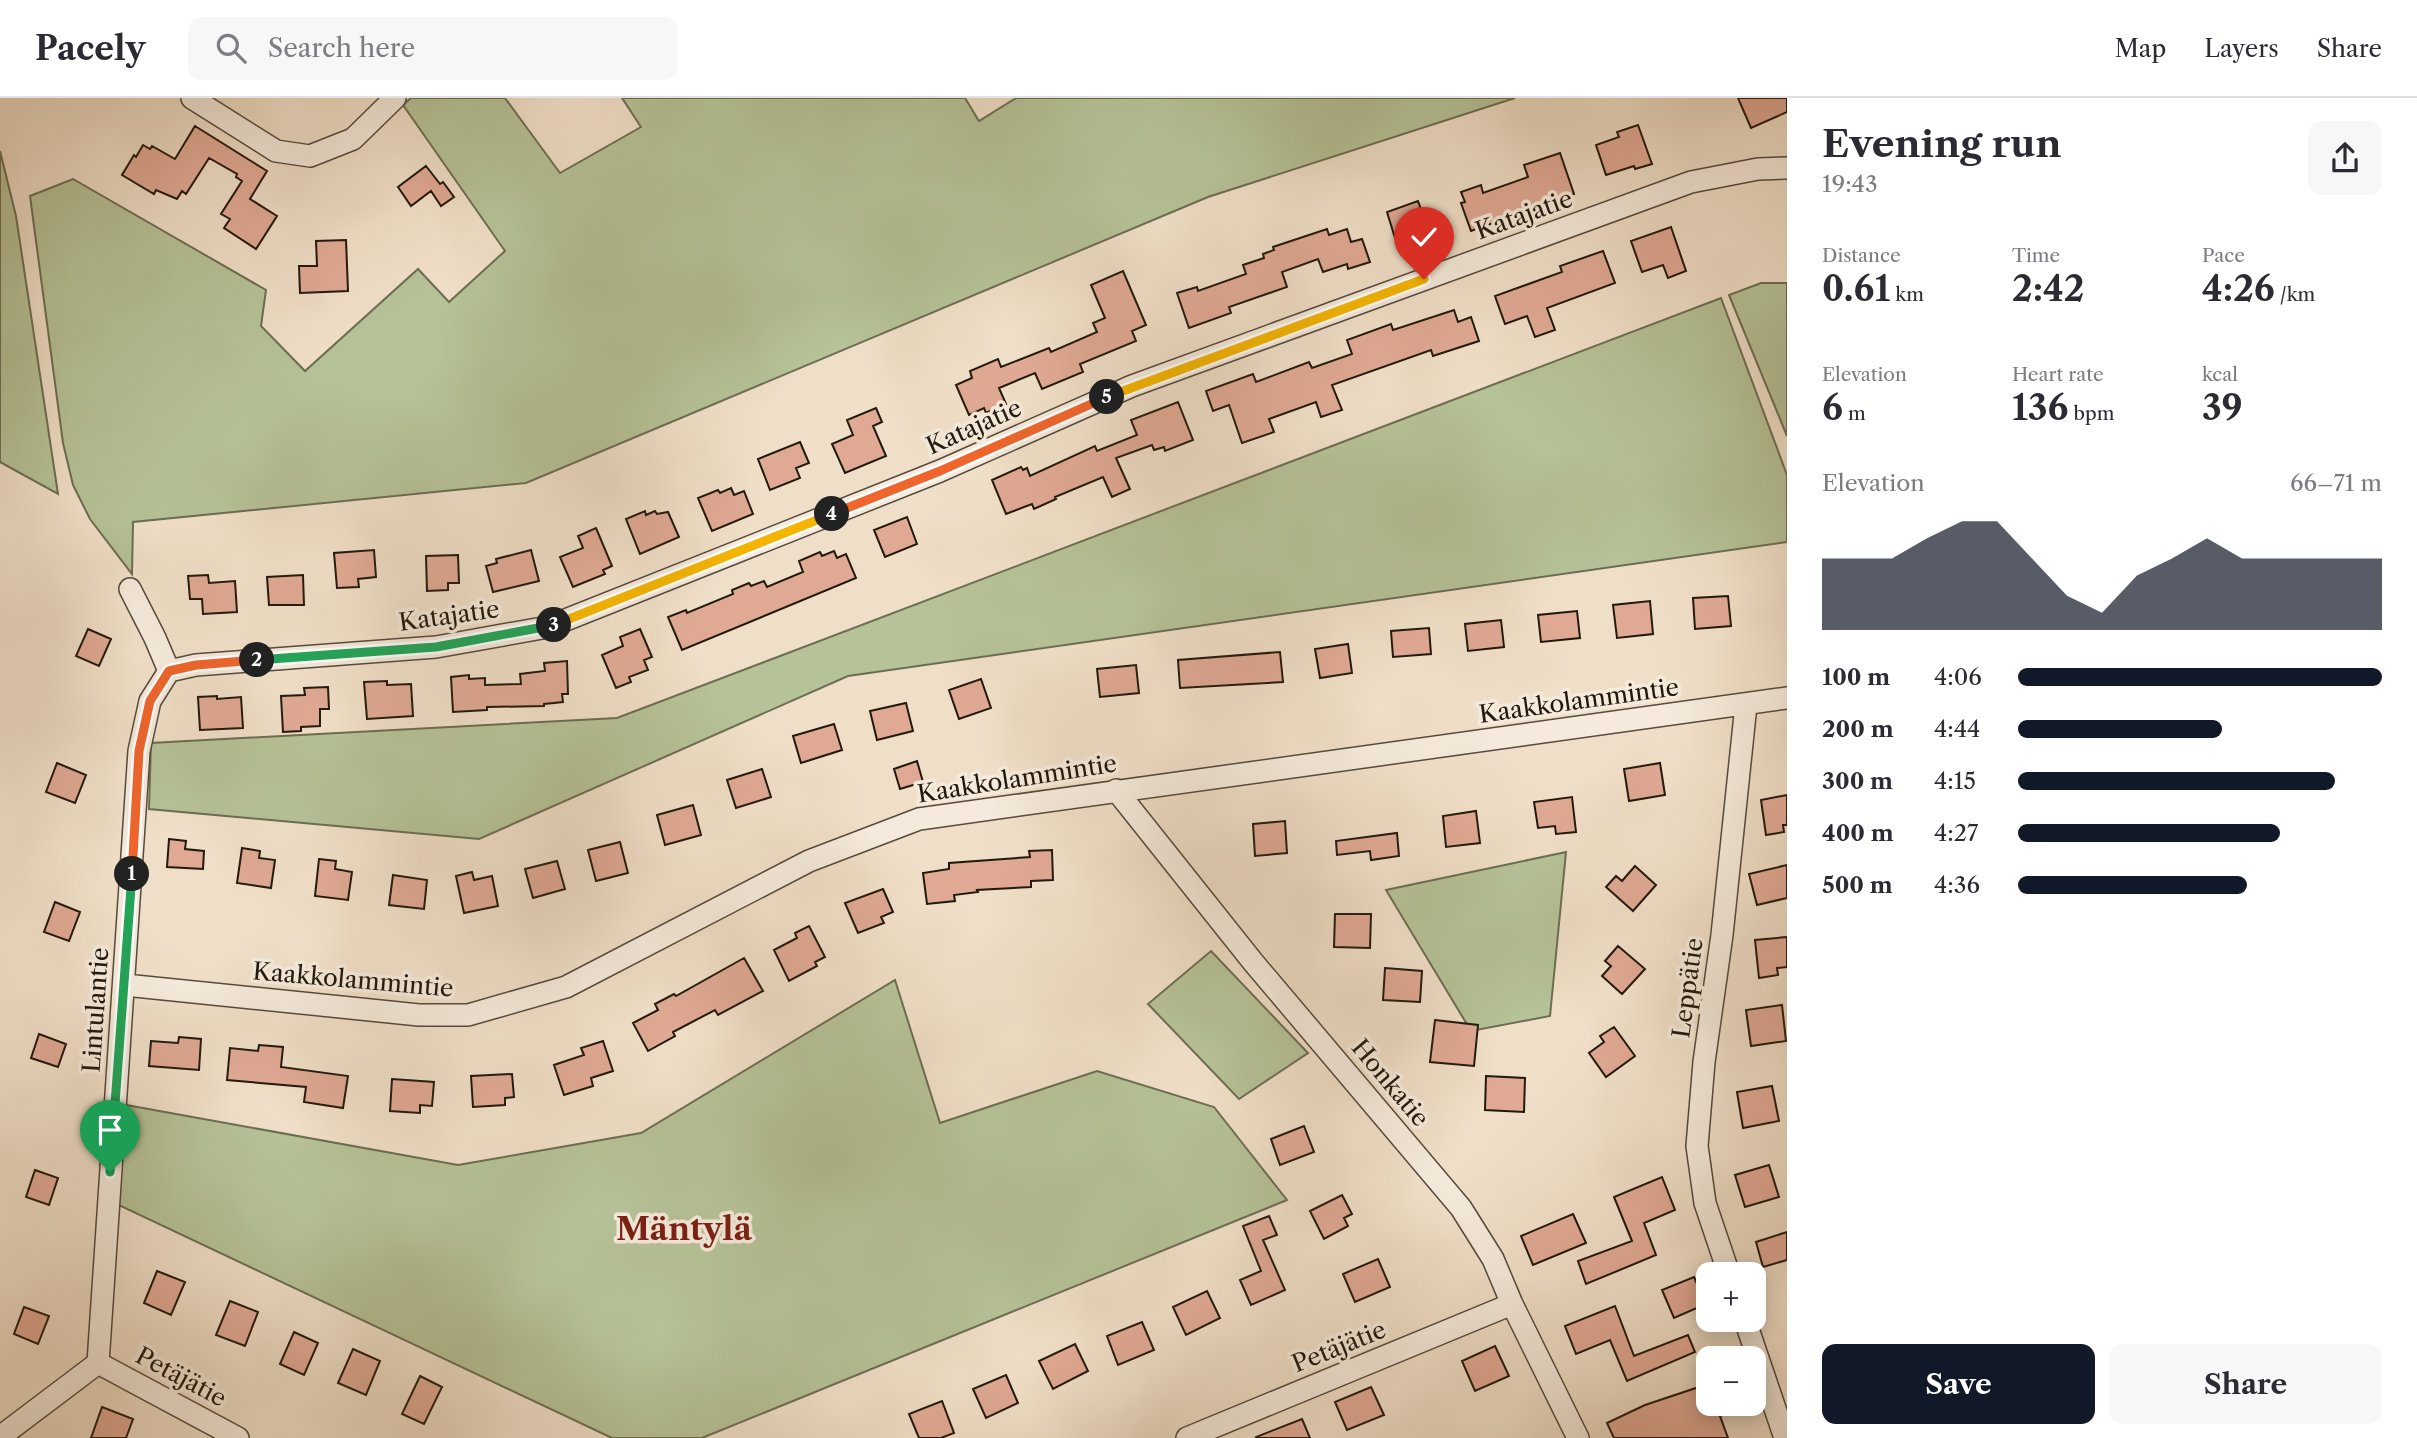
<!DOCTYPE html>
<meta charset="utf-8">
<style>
body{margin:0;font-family:"Libre Caslon Text",serif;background:#f7f7f7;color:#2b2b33;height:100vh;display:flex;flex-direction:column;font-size:26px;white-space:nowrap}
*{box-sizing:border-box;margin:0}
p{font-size:23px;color:#7c7c81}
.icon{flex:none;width:38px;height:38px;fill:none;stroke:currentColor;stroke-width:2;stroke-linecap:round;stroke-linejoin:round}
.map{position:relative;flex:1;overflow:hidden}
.drawer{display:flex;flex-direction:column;background:#fff;width:630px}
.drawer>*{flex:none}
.buttons{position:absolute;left:1696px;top:1164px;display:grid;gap:14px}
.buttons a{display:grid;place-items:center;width:70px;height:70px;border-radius:14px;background:#fff;box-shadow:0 4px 18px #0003;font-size:35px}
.pin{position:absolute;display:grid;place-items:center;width:60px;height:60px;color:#fff;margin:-72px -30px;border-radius:50% 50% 50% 0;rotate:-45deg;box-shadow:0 0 7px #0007}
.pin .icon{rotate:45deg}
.km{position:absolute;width:35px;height:35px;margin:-18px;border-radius:50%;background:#222;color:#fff;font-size:19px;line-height:35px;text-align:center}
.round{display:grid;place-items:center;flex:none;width:74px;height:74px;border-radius:14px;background:#f7f7f7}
.head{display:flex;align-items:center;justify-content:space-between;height:119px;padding:0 35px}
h1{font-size:38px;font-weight:700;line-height:52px}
.figures{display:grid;grid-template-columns:repeat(3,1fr);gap:10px;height:119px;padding:7px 35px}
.figures div{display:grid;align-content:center}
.figures b{font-size:35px;font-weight:700}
.figures small{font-size:19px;font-weight:400}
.figures p{font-size:19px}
.chart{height:196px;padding:14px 35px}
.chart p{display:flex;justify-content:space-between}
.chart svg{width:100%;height:126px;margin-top:7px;fill:#111827;opacity:.7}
.cta{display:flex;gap:14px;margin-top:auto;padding:14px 35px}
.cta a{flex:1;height:80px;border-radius:14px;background:#111827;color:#fff;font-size:28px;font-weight:700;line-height:80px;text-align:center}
.cta a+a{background:#f7f7f7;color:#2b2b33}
ul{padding:0 35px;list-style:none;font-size:23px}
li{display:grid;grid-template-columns:112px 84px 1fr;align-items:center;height:52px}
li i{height:18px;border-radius:9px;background:#111827}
header{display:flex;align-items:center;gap:42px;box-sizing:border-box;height:98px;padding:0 35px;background:#fff;border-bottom:2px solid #e1e1e2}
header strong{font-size:33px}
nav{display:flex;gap:38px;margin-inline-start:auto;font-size:24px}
.search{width:490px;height:63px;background:#f7f7f7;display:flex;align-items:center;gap:18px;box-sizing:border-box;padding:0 24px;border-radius:14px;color:#7c7c81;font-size:26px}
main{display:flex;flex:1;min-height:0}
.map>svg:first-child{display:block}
.green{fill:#b6c298;stroke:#6c6e52;stroke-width:2}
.building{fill:#e0a994;stroke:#22190d;stroke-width:2}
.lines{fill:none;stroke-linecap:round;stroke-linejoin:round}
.minor-casing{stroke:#564a3c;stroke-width:24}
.minor{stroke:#f5eadb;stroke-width:21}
.split-1-casing{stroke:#fff;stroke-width:14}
.split-2-casing{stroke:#fff;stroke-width:14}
.split-3-casing{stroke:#fff;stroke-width:14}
.split-4-casing{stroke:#fff;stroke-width:14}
.split-5-casing{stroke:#fff;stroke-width:14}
.split-6-casing{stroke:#fff;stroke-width:14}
.split-1{stroke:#22a559;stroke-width:9}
.split-2{stroke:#f0652b;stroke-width:9}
.split-3{stroke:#22a559;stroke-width:9}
.split-4{stroke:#f5b400;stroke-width:9}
.split-5{stroke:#f0652b;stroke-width:9}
.split-6{stroke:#f5b400;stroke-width:9}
.labels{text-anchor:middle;stroke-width:7;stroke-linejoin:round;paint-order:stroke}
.street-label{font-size:24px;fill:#22190d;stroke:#f5eadb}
.district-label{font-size:32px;font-weight:bold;fill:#7a1f14;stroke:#f5eadb}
</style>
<header>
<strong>Pacely</strong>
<div class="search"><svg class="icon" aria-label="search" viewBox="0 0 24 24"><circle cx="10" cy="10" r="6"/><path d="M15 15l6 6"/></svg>Search here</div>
<nav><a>Map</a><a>Layers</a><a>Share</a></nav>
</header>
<main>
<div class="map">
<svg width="1787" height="1340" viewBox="0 0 1787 1340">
<rect width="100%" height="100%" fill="#f0dfc8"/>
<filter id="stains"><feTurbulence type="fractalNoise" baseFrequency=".00286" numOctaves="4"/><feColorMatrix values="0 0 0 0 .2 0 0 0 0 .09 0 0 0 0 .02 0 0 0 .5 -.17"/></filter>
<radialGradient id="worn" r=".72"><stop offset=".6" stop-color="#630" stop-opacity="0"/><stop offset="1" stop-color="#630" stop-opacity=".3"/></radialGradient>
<path class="green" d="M 411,0 L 505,0 L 560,75 L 641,29 L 622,0 L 965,0 L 979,23 L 1016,0 L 1515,0 L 1208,99 L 526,385 L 133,424 L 132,476 L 90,421 L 73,387 L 63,345 L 30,98 L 73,81 L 266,192 L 261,228 L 305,273 L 418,171 L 449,204 L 505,153 L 403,7 Z
M 0,53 L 16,118 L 58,396 L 0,364 Z
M 1761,185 L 1787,185 L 1787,338 L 1729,197 Z
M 1721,200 L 1787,377 L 1787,444 L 848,578 L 479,741 L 149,711 L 151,645 L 617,620 Z
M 1566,754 L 1550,918 L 1471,933 L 1386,792 Z
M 1211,853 L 1308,955 L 1239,1001 L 1148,906 Z
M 895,882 L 940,1025 L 1097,973 L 1214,1009 L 1287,1102 L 702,1340 L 612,1340 L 108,1102 L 115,1005 L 458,1067 L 641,1035 Z"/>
<path class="building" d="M 1738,0 L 1787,0 L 1787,14 L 1751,30 Z
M 1638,27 L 1652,66 L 1635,71 L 1634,68 L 1606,77 L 1596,47 L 1619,39 L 1617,34 Z
M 195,28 L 267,73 L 250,101 L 277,118 L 256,151 L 224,130 L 230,121 L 221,116 L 242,83 L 236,79 L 237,76 L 209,60 L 186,96 L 182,93 L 177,101 L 156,92 L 154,96 L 122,77 L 134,57 L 136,59 L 143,47 L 150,51 L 152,48 L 175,61 Z
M 1560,55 L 1574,96 L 1471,133 L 1461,105 L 1465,104 L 1461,94 L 1481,87 L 1483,95 L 1528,79 L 1524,67 Z
M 426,68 L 440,86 L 443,84 L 454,99 L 441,108 L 431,93 L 411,108 L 398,89 Z
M 1418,103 L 1427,128 L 1395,140 L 1387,114 Z
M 1671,129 L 1686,173 L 1668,180 L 1663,167 L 1642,174 L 1631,143 Z
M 1327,131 L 1329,137 L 1347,131 L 1351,144 L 1362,141 L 1370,164 L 1348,171 L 1347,166 L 1323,174 L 1318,161 L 1282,174 L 1287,189 L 1229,209 L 1231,215 L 1189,230 L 1177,195 L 1197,189 L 1198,193 L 1246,176 L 1243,167 L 1264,160 L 1263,156 L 1274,152 L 1273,149 Z
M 346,142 L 348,193 L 300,195 L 299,168 L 317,168 L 316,143 Z
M 1603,153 L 1615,185 L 1547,210 L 1555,232 L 1535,239 L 1527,218 L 1505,226 L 1495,198 L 1562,174 L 1560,168 Z
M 1123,173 L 1146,227 L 1132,233 L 1136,243 L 1080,266 L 1083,274 L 1042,291 L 1035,275 L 999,290 L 1006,306 L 986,315 L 984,310 L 969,317 L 956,287 L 972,280 L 970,273 L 998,261 L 1001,269 L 1049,250 L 1051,254 L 1097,234 L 1093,225 L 1105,220 L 1091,187 Z
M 1454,212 L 1458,224 L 1471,219 L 1479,243 L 1433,258 L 1431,252 L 1332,287 L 1342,312 L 1321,319 L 1316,304 L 1269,321 L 1274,334 L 1242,345 L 1229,307 L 1213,313 L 1206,293 L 1253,276 L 1256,284 L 1309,264 L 1312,270 L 1352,256 L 1347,242 L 1391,226 L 1393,232 Z
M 1178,304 L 1193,342 L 1165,353 L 1164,349 L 1154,352 L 1152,347 L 1116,360 L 1130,391 L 1112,399 L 1103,379 L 1055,399 L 1056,401 L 1034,411 L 1032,406 L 1006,416 L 992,382 L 1021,369 L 1023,372 L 1027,370 L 1030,378 L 1095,348 L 1097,353 L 1137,337 L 1131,322 Z
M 876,310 L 882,324 L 873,328 L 886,358 L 845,375 L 832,346 L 853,337 L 847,322 Z
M 800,344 L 809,365 L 796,370 L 800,380 L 770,392 L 758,361 Z
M 731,390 L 734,397 L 744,393 L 753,416 L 712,433 L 698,400 L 718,392 L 720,395 Z
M 645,413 L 646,417 L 655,413 L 657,416 L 668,414 L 679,439 L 640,456 L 626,421 Z
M 907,419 L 917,446 L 885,459 L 874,432 Z
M 596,430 L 612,468 L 603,472 L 605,476 L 573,489 L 560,459 L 583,450 L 578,438 Z
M 374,452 L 376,479 L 358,481 L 359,489 L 337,490 L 334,455 Z
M 531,452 L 539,483 L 493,494 L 486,468 L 497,465 L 496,461 Z
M 834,453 L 837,460 L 846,456 L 856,480 L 682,552 L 668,519 L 686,512 L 687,515 L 733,496 L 732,492 L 749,485 L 751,488 L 764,483 L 767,489 L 803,474 L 799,463 L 820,454 L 822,458 Z
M 458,457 L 459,485 L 448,485 L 448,492 L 427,493 L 426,458 Z
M 208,477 L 209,485 L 235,483 L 237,514 L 203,516 L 202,501 L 190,501 L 188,478 Z
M 303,477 L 304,507 L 269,507 L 267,479 Z
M 1728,498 L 1731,528 L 1695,531 L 1693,500 Z
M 1650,503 L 1653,536 L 1617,540 L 1613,507 Z
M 1577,513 L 1580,540 L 1541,544 L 1538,517 Z
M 1501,522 L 1504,549 L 1468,553 L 1465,526 Z
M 1429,530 L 1431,556 L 1393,559 L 1391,533 Z
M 88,531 L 111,541 L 99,568 L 76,558 Z
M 640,531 L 652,559 L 644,562 L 648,572 L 629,579 L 631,584 L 616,590 L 602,557 L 623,548 L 620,539 Z
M 1348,546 L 1352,575 L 1320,580 L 1315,551 Z
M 1280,554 L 1283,584 L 1180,590 L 1178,562 Z
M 567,563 L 568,596 L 562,596 L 563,604 L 544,606 L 544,608 L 487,609 L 487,612 L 453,614 L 451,579 L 469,577 L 469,581 L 485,580 L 485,587 L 521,586 L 520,576 L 545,573 L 544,565 Z
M 1136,567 L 1139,595 L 1100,599 L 1097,571 Z
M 981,581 L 991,610 L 959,621 L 949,592 Z
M 387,583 L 387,587 L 411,586 L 413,618 L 367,621 L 364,584 Z
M 328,589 L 329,611 L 320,611 L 320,628 L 301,629 L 301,633 L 283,634 L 281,598 L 305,597 L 304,590 Z
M 217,598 L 217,601 L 241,599 L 243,630 L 200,632 L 198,599 Z
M 906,605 L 913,633 L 877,642 L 870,613 Z
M 834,626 L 842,652 L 801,665 L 793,638 Z
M 917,663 L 923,684 L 900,691 L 894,671 Z
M 57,665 L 86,677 L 75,705 L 46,694 Z
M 1660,665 L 1665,697 L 1629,703 L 1624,671 Z
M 762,671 L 771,699 L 736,710 L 727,682 Z
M 1787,697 L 1787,727 L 1783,727 L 1784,734 L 1766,737 L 1761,702 Z
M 1572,699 L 1576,734 L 1556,736 L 1555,728 L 1538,730 L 1534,704 Z
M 693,707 L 701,737 L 665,747 L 657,717 Z
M 1476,713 L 1480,745 L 1446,749 L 1443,718 Z
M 1285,723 L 1287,755 L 1255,758 L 1253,726 Z
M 1397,735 L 1399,758 L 1371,762 L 1370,753 L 1337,757 L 1336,743 Z
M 169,741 L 186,743 L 185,751 L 204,753 L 203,771 L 167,769 Z
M 620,744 L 628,775 L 596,783 L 588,752 Z
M 242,750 L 260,753 L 259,760 L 275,762 L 271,790 L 237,785 Z
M 1052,752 L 1053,782 L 1031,783 L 1031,789 L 977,792 L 978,794 L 954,797 L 955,803 L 927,806 L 923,775 L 949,771 L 949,765 L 1030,759 L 1029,753 Z
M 319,761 L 336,763 L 335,771 L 352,774 L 348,802 L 315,798 Z
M 557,763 L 565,791 L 533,800 L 525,771 Z
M 1787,767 L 1787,800 L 1757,807 L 1749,776 Z
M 1635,768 L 1656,787 L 1633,813 L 1606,789 L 1616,778 L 1622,783 Z
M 472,774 L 474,782 L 492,778 L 498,808 L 464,815 L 456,778 Z
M 393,777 L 427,782 L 424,811 L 389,807 Z
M 883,791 L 893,814 L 881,819 L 884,825 L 858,835 L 845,805 Z
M 55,804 L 80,814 L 69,843 L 44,834 Z
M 1335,816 L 1371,816 L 1370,850 L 1334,849 Z
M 809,828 L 825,859 L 815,864 L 817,868 L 789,883 L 774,852 L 797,840 L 795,835 Z
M 1787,839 L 1787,869 L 1777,870 L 1778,877 L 1759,880 L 1755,842 Z
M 1618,848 L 1645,871 L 1622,896 L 1602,878 L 1611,868 L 1605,863 Z
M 744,860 L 763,893 L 718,917 L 715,912 L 673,934 L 675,938 L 648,953 L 633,925 L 658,912 L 655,906 L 674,896 L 676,898 Z
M 1385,870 L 1422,873 L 1420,904 L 1383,902 Z
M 1782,907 L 1786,943 L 1751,948 L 1746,912 Z
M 1435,922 L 1478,927 L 1474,968 L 1430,964 Z
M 1614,929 L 1635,958 L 1606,979 L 1589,955 L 1604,944 L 1600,938 Z
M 39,936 L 66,946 L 58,969 L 31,960 Z
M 179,939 L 201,941 L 199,972 L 149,968 L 151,943 L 178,945 Z
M 603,943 L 613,973 L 591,980 L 593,988 L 564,997 L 554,967 L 584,957 L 581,950 Z
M 259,947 L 283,949 L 281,969 L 348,978 L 343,1010 L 304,1004 L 306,989 L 227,982 L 230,950 L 258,953 Z
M 512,976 L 514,999 L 505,1000 L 505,1007 L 473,1009 L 471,978 Z
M 1486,978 L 1525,980 L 1524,1014 L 1485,1012 Z
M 392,981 L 434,984 L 432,1008 L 420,1007 L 420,1015 L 390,1013 Z
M 1772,988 L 1779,1023 L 1743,1030 L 1737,994 Z
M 1304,1028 L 1314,1054 L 1280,1067 L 1271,1041 Z
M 1769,1067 L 1779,1099 L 1745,1109 L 1735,1077 Z
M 35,1072 L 58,1080 L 49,1107 L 26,1099 Z
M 1662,1079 L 1675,1112 L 1644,1125 L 1656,1157 L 1586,1186 L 1578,1163 L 1632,1143 L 1614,1099 Z
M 1342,1097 L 1352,1116 L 1344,1120 L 1348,1128 L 1324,1141 L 1310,1113 Z
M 1573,1116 L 1586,1145 L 1533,1167 L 1521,1138 Z
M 1269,1118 L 1277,1137 L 1263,1142 L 1285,1192 L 1251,1207 L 1240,1182 L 1261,1173 L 1243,1128 Z
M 1787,1134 L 1787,1162 L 1763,1169 L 1756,1144 Z
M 1378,1161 L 1390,1189 L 1355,1204 L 1343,1176 Z
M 157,1173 L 185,1184 L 171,1217 L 144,1205 Z
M 1694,1179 L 1706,1206 L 1674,1220 L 1662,1192 Z
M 1207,1193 L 1220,1220 L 1186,1237 L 1173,1209 Z
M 230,1203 L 258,1214 L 245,1248 L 216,1237 Z
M 1615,1208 L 1634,1258 L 1688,1237 L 1695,1254 L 1627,1283 L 1610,1242 L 1576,1256 L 1565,1228 Z
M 24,1209 L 49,1218 L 38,1246 L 14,1236 Z
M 1142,1224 L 1154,1252 L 1118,1267 L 1107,1238 Z
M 294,1234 L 318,1245 L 304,1277 L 280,1266 Z
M 1075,1246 L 1088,1273 L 1053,1291 L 1039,1263 Z
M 1495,1248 L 1509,1278 L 1475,1293 L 1462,1263 Z
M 353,1251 L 380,1263 L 366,1297 L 338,1285 Z
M 1006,1277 L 1018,1305 L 986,1320 L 973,1291 Z
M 420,1278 L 442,1289 L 424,1326 L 402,1316 Z
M 1708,1286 L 1708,1306 L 1748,1306 L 1748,1308 L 1720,1318 L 1728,1340 L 1614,1340 L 1607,1325 L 1645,1307 Z
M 1371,1289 L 1384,1317 L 1347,1332 L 1335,1304 Z
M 942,1303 L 954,1335 L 941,1340 L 919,1340 L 909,1316 Z
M 102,1309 L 133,1321 L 126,1340 L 91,1340 Z
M 1302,1321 L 1310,1340 L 1257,1340 L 1256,1339 Z"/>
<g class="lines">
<defs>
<path id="minor" d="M 192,0 L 276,53 L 310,58 L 353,41 L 395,0
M 130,491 L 155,540 L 169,573
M 169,573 L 196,567 L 436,549 L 548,529 L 940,373 L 1132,288 L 1691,84 L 1758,71 L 1787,70
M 1116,692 L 1253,864 L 1461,1110 L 1493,1161 L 1512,1206 L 1578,1340
M 125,887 L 419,917 L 468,917 L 566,889 L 809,763 L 919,721 L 1787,600
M 1729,1176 L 1705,1105 L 1697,1048 L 1704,964 L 1722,837 L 1746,607
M 1745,1222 L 1785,1340
M 98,1265 L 238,1340
M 0,1339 L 98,1265 L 139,653 L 150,603 L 169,573
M 1187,1340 L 1512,1206"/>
</defs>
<use href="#minor" class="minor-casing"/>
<use href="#minor" class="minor"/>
</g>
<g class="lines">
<defs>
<path id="split-1" d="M 110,1074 L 132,776"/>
<path id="split-2" d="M 132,776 L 139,653 L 150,603 L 169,573 L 196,567 L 257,562"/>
<path id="split-3" d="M 257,562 L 436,549 L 554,527"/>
<path id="split-4" d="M 554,527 L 832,416"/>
<path id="split-5" d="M 832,416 L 940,373 L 1107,299"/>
<path id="split-6" d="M 1107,299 L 1424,181"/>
</defs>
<use href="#split-1" class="split-1-casing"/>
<use href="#split-2" class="split-2-casing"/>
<use href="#split-3" class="split-3-casing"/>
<use href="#split-4" class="split-4-casing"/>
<use href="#split-5" class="split-5-casing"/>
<use href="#split-6" class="split-6-casing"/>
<use href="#split-1" class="split-1"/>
<use href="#split-2" class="split-2"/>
<use href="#split-3" class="split-3"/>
<use href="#split-4" class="split-4"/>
<use href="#split-5" class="split-5"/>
<use href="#split-6" class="split-6"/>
</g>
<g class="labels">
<g class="street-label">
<text transform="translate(1524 117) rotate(-20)" y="8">Katajatie</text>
<text transform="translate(974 329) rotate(-24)" y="8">Katajatie</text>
<text transform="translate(449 518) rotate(-8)" y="8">Katajatie</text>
<text transform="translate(1579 603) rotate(-8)" y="8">Kaakkolammintie</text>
<text transform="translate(1017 681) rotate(-9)" y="8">Kaakkolammintie</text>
<text transform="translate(353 882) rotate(5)" y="8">Kaakkolammintie</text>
<text transform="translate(1688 890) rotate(-82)" y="8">Leppätie</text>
<text transform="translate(96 912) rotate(-86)" y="8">Lintulantie</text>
<text transform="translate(1390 985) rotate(50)" y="8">Honkatie</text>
<text transform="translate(1339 1249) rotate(-22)" y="8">Petäjätie</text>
<text transform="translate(181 1279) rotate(28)" y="8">Petäjätie</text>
</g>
<g class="district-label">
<text x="684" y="1142">Mäntylä</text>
</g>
</g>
<rect width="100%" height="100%" filter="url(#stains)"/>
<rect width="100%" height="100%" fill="url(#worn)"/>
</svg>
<div class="buttons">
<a>+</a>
<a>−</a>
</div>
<div class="pin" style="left:110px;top:1074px;background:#1e9e55"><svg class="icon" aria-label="arrive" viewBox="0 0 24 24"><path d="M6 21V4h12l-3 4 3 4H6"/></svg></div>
<div class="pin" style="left:1424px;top:181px;background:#d93025"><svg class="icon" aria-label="check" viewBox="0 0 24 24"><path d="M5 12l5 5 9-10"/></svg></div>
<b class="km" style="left:132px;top:776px">1</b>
<b class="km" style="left:257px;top:562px">2</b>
<b class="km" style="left:554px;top:527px">3</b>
<b class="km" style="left:832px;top:416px">4</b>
<b class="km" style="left:1107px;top:299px">5</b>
</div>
<section class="drawer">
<div class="head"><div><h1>Evening run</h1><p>19:43</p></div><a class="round"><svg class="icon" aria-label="share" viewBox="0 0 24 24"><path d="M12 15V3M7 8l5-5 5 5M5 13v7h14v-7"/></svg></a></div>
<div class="figures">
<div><p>Distance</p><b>0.61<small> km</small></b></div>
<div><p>Time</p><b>2:42</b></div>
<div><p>Pace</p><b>4:26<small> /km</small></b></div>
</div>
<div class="figures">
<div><p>Elevation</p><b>6<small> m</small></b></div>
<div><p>Heart rate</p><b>136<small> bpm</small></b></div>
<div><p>kcal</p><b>39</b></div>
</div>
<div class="chart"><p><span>Elevation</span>66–71 m</p>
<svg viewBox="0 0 160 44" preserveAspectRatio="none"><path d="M0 44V19L10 19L20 19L30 12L40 6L50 6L60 19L70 32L80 38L90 25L100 19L110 12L120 19L130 19L140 19L150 19L160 19V44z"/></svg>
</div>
<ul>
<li><b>100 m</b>4:06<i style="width:100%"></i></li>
<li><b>200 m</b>4:44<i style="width:56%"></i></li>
<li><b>300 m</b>4:15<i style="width:87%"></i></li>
<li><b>400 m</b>4:27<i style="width:72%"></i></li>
<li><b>500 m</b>4:36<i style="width:63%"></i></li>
</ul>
<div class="cta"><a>Save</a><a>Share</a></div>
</section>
</main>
